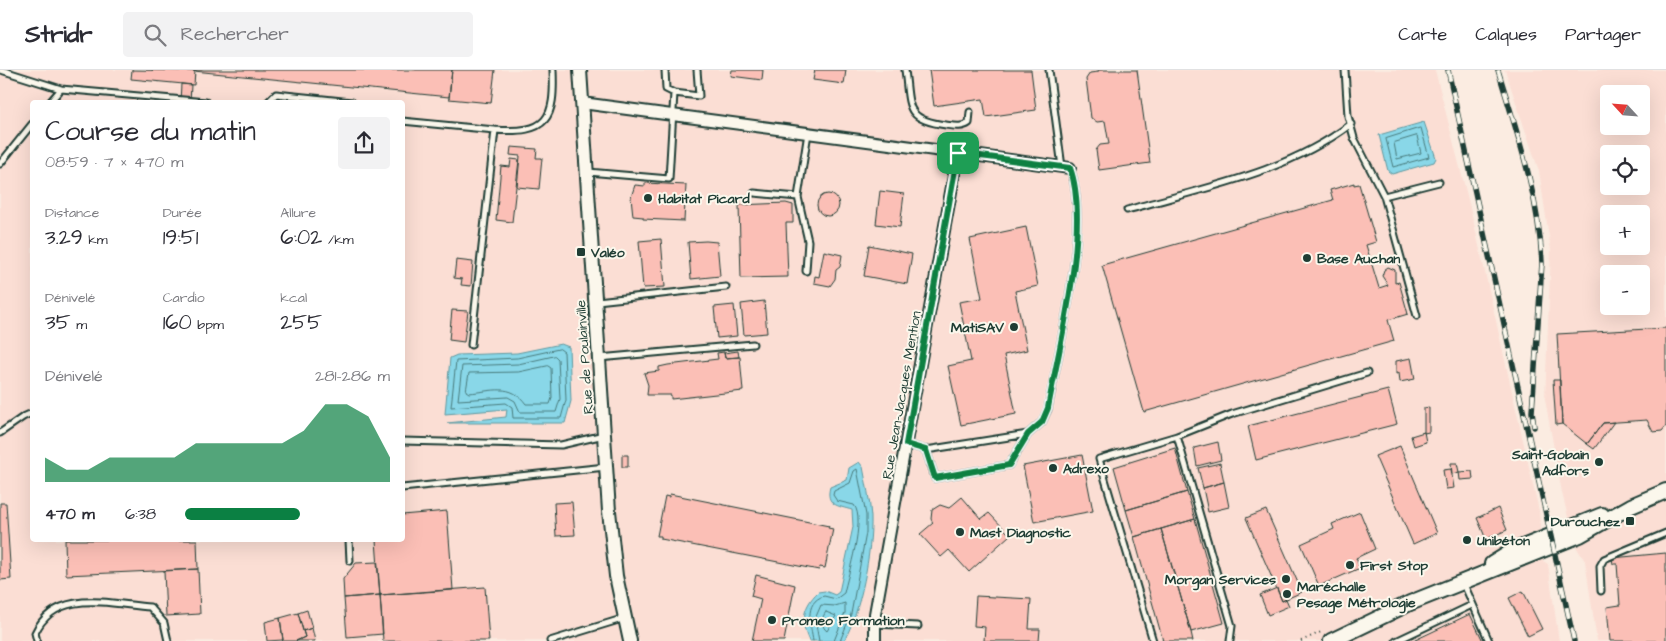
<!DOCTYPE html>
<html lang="fr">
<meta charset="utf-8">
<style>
body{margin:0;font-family:"Architects Daughter",sans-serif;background:#f2f2f3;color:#2b2b33;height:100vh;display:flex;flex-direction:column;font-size:19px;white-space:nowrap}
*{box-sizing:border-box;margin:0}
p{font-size:16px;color:#7c7c81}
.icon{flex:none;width:28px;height:28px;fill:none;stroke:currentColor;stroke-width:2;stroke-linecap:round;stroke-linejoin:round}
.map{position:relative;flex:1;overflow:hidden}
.drawer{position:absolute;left:30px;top:30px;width:375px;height:442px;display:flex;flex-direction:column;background:#fff;border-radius:5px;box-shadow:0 5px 20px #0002}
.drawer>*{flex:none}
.needle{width:32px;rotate:296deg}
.controls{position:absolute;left:1600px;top:15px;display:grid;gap:10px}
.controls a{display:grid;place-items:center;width:50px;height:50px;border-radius:5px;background:#fff;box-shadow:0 5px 20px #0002;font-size:25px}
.pin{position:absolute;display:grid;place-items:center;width:42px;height:42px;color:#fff;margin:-21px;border-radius:10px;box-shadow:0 2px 8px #0006}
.round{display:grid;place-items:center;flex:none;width:52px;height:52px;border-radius:5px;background:#f2f2f3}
.summary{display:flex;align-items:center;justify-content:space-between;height:85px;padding:0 15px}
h1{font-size:28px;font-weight:600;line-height:38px}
.stats{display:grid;grid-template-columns:repeat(3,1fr);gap:8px;height:85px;padding:5px 15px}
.stats div{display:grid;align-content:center}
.stats b{font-size:21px;font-weight:600}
.stats small{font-size:14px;font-weight:400}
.stats p{font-size:14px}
.chart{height:140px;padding:10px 15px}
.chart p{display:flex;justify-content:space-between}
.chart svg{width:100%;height:90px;margin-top:5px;fill:#0b8043;opacity:.7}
ul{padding:0 15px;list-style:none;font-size:16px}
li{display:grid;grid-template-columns:80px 60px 1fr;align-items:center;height:38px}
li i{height:12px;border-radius:6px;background:#0b8043}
header{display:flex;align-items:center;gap:30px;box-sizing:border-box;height:70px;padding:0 25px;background:#fff;border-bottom:1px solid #e1e1e2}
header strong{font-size:24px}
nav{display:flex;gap:28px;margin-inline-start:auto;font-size:18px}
.search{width:350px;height:45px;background:#f2f2f3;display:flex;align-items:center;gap:12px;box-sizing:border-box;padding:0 18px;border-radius:5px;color:#7c7c81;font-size:19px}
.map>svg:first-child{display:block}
.built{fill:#fbded4;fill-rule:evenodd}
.water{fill:#89d7e8;stroke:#5f99a0}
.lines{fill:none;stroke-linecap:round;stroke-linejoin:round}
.shore{stroke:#497b7c;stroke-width:1}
.building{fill:#fbbfb6;stroke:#1f3d34}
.service-casing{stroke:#1f3d34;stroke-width:9}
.minor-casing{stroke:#1f3d34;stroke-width:14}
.tertiary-casing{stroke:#1f3d34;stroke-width:16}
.secondary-casing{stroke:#1f3d34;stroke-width:18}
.path{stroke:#1f3d34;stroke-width:2;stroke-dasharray:1 4;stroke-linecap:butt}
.service{stroke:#fbf7ec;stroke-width:5}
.minor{stroke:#fbf7ec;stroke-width:10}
.tertiary{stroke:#fbf7ec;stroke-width:12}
.secondary{stroke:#fbf7ec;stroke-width:14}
.rail-casing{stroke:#1f3d34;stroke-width:5.5}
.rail{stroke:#fbf7ec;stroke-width:4;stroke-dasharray:11;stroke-linecap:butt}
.route-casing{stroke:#fff;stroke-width:10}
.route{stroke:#0b8043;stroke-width:6}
.poi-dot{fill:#1f3d34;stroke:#fbf7ec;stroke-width:2}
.labels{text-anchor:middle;stroke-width:4;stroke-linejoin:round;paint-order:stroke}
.poi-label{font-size:14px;font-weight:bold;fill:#1f3d34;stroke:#fbf7ec;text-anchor:start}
.street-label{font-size:14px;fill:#1f3d34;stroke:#fbf7ec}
</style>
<header>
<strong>Stridr</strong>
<div class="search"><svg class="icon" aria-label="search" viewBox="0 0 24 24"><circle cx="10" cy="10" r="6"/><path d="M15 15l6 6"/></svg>Rechercher</div>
<nav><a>Carte</a><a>Calques</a><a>Partager</a></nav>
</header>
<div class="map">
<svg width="1666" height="571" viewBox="0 0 1666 571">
<rect width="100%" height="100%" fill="#fbece1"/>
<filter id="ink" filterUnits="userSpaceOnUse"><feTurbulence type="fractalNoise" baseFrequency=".02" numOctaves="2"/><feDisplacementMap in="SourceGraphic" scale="10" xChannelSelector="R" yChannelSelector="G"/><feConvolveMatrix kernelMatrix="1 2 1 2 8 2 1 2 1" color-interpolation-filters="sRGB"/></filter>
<g filter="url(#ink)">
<path class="built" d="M 0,0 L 1435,0 L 1473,149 L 1539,441 L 1543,491 L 1548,494 L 1559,571 L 0,571 ZM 32,32 L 402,32 L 402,470 L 32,470 Z
M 1505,0 L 1666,0 L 1666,571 L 1597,571 L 1585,491 L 1575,475 L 1562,423 L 1545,329 L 1551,180 L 1539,101 ZM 1609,24 L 1641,24 L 1641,56 L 1609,56 ZM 1609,84 L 1641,84 L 1641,116 L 1609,116 ZM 1609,144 L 1641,144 L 1641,176 L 1609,176 ZM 1609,204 L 1641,204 L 1641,236 L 1609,236 Z"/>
<path class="water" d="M 1424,52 L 1436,88 L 1434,92 L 1392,104 L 1388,101 L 1379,65 Z
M 561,274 L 569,277 L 571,331 L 565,353 L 447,353 L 506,347 L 507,339 L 445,344 L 450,288 L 457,285 L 517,283 Z
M 859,392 L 863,397 C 866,413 870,430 871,447 C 872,482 861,540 844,571 L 809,571 C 800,553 803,536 818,522 L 825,521 L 835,525 L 839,522 L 853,457 L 852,440 C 838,436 825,435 830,417 L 847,410 L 849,398 Z"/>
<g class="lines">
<path class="shore" d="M 1421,58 L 1429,87 L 1393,97 L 1386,69 Z
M 1417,66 L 1421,83 L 1397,89 L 1394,73 Z
M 560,279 L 564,282 L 566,330 L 561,348 L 513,348 L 512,337 L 506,333 L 451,337 L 456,291 L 517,288 Z
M 555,286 L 558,289 L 560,329 L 556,342 L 520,342 L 515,331 L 508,327 L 458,330 L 462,296 L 518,294 Z
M 548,296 L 551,298 L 552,328 L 550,334 L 526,334 C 511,313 493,321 469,323 L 466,321 L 469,303 L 518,302 Z
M 826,542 L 836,546 L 827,561 C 821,557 821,547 826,542 Z
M 813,571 C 811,557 803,532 824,526 L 836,529 L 844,523 C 848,504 866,450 854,435 L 837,431 L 833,425 L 834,421 L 850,413 L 854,401 L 857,399 L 866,445 L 866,463 L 851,544 L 840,571
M 819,571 L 815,549 L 821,535 L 835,536 L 845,533 L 845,543 L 834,571"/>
</g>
<path class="building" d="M 132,0 L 195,1 L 194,15 L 131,9 Z
M 184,0 L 452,0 L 449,27 Z
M 452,0 L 495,0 L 491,33 L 449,29 Z
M 732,0 L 763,0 L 762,10 L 731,6 Z
M 815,0 L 846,0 L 844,14 L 813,10 Z
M 929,0 L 1031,0 L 1036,40 L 986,47 L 983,29 L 934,36 Z
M 1098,0 L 1137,0 L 1150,93 L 1099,100 L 1096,80 L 1100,75 L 1109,74 L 1105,51 L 1097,52 L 1091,48 L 1086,9 L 1090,3 L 1098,2 Z
M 181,14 L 191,15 L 190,32 L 180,32 Z
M 511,77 L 537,79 L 536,88 L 542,88 L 539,119 L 517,117 L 520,86 L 510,85 Z
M 511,89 L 519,90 L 512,152 L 496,150 L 501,96 L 510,97 Z
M 645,113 L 686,115 L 684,151 L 643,149 L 643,147 L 633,146 L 631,127 L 635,115 L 645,116 Z
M 1354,113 L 1354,115 L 1359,114 L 1376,172 L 1366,175 L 1379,218 L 1388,215 L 1382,206 L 1384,200 L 1388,197 L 1395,200 L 1395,213 L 1399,212 L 1408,244 L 1388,250 L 1394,271 L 1144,342 L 1102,195 L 1333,130 L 1330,120 Z
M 880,121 L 904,124 L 900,157 L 876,154 Z
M817 135a11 11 0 1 1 22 0a11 11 0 1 1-22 0Z
M 786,133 L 793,135 L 793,153 L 786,153 L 788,207 L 741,208 L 739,135 Z
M 1026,157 L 1038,216 L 1015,221 L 1027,280 L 1004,285 L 1016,344 L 961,355 L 948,296 L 971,291 L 959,232 L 982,228 L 970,169 Z
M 661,169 L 665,217 L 643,218 L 639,171 Z
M 706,171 L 717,172 L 720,206 L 691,209 L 688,172 Z
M 869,175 L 912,184 L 907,214 L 864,206 Z
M 824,181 L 842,185 L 840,197 L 836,200 L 835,209 L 830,216 L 814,213 L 815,206 L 819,207 Z
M 456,190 L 473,192 L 471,216 L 461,215 L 462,209 L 454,208 Z
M 764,231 L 767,263 L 744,265 L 741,234 Z
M 734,235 L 737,266 L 717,268 L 714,237 Z
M 452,240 L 468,241 L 464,272 L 449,270 Z
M 1666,258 L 1666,356 L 1662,361 L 1653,362 L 1647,350 L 1603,353 L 1587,374 L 1562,354 L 1557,264 Z
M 738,281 L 739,287 L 725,288 L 724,283 Z
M 724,282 L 725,288 L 740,287 L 743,321 L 671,329 L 671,325 L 647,325 L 648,315 L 644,303 L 659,301 L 659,297 L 668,295 L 718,289 L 717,283 Z
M 1411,288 L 1415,309 L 1400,312 L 1399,303 L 1396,304 L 1396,291 Z
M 1553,310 L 1560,310 L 1562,354 L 1556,355 Z
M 1388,320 L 1397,354 L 1256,390 L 1248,356 Z
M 1429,337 L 1429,362 L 1424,363 L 1424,338 Z
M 1614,352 L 1594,379 L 1587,374 L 1603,353 Z
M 1424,362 L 1426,372 L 1414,376 L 1411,366 Z
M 1218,372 L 1221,390 L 1197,396 L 1194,378 Z
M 1400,376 L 1437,463 L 1413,474 L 1375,386 Z
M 1175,378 L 1187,422 L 1126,440 L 1114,397 Z
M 622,385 L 628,385 L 628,397 L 622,397 Z
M 1082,385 L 1093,441 L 1034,452 L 1023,396 Z
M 1220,393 L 1224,412 L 1203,418 L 1198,398 Z
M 1451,393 L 1457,393 L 1459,402 L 1452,404 Z
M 1451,399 L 1454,418 L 1446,419 L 1443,400 Z
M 1472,401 L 1473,409 L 1460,410 L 1459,402 Z
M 1224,412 L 1229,437 L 1208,442 L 1203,418 Z
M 1187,422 L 1195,449 L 1134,467 L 1126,440 Z
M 670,424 L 829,456 L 828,458 L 833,459 L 825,498 L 820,497 L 819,500 L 661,469 L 661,466 L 657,466 L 665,426 L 669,427 Z
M 962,427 L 981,449 L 989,443 L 1010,465 L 969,502 L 949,480 L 941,487 L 920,464 L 933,453 L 931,449 L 932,440 L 940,435 L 949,438 Z
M 572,432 L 575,465 L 556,466 L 554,433 Z
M 0,433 L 6,433 L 11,509 L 0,510 Z
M 1498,438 L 1507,460 L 1486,469 L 1477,448 Z
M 1266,440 L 1302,522 L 1282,531 L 1246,448 Z
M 447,441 L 453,520 L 380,525 L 376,470 L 402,470 L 402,445 Z
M 1360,442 L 1375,479 L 1356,488 L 1360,498 L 1319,516 L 1301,474 L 1334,459 L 1332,454 Z
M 1195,449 L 1224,553 L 1191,562 L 1161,459 Z
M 1161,459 L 1191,562 L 1193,571 L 1163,571 L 1134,467 Z
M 65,470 L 197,470 L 198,499 L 66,505 Z
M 1666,483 L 1666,571 L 1610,571 L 1607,537 L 1620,535 L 1617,494 L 1613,494 L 1612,488 Z
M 377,492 L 380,525 L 344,528 L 343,509 L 356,493 Z
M 198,499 L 200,544 L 166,546 L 164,501 Z
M 756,505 L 795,515 L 784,571 L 752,571 L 761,529 L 751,526 Z
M 485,517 L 489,571 L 383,571 L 380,525 Z
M 1277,518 L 1282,531 L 1286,529 L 1289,536 L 1268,545 L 1260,525 Z
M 1523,521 L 1542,559 L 1528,566 L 1509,528 Z
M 380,525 L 383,564 L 347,567 L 344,528 Z
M 976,526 L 1031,529 L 1029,559 L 1040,559 L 1039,571 L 984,571 L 985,557 L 974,556 Z
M 307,540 L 312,558 L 303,561 L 298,543 Z
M 298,543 L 305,567 L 296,571 L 282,571 L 283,570 L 280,548 Z
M 1470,544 L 1483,571 L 1413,571 Z
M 280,548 L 283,570 L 267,571 L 265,552 Z
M 312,558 L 315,571 L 296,571 L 305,567 L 303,561 Z"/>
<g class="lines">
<defs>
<path id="service" d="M 1,0 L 61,19
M 665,0 L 666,19 L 674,23 L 699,26 L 697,0
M 905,0 C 910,36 904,50 946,55 C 954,56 962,58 969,53 L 970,42
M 1049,0 L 1062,97
M 1345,0 L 1348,46 L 1354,68 L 1384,126 L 1417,246
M 50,32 L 61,19 L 206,32
M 268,32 L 276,24 L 352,32
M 402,51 L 495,60
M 0,94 L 32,54
M 588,102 L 669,109 L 674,23
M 754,123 L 798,127
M 1384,126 L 1439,112
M 1127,140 C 1203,118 1287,103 1351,54
M 806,201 L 808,171 L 798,127 L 808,63
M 597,231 L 726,217
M 471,275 L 495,60 C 548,64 555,49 553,0
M 599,288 L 753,274
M 0,363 L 23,347 L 32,343
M 1177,366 L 1232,344 L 1367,303
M 402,371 L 561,375 L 604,365
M 906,374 L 926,380 L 1028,364
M 926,380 L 935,408 L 1009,395 L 1028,364 L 1042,352 L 1048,339 C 1059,277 1091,154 1070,98
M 402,418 L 606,397
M 349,470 L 350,491
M 1463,512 L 1489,571
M 1601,521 L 1600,496 L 1604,489 L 1666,463
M 875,554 L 918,556
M 37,571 L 35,563 C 56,518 109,534 150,537 L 164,553 L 168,571
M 550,571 L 625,548
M 1153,571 L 1099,389 L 1177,366 L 1232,556 L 1230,571
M 1396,571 L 1472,535"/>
<path id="minor" d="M 582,33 L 1070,98
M 875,571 L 875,544 L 958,83"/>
<path id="tertiary" d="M 580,0 L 609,441 L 616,506 L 630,571"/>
<path id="secondary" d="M 1492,494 L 1513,481 L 1602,445
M 1331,571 L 1410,533 L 1580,465 L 1631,436 L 1666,421"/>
</defs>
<use href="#service" class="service-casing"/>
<use href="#minor" class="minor-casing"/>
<use href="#tertiary" class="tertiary-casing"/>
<use href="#secondary" class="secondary-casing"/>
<path class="path" d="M 1301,571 L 1321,562"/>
<use href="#service" class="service"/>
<use href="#minor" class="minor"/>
<use href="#tertiary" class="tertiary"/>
<use href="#secondary" class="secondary"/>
<defs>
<path id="rail" d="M 1448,0 L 1574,571
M 1498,0 C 1517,63 1539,126 1542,193 L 1532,342 L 1534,357"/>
</defs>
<use href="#rail" class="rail-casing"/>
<use href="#rail" class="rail"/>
</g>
</g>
<g class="lines" filter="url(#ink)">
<defs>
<path id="route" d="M 958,83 L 1070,98 C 1091,155 1059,277 1048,338 L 1042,352 L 1028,364 L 1009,395 L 935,408 L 926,380 L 906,374 Z"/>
</defs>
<use href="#route" class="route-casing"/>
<use href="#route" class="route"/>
</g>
<g class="poi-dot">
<circle cx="648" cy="128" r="5"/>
<rect x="576" y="177" width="10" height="10" rx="2.5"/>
<circle cx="1307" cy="188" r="5"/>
<circle cx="1014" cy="257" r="5"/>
<circle cx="1599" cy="392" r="5"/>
<circle cx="1053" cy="398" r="5"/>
<rect x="1625" y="446" width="10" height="10" rx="2.5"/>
<circle cx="960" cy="462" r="5"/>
<circle cx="1467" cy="470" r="5"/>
<circle cx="1350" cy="495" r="5"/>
<circle cx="1286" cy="509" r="5"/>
<circle cx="1287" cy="524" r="5"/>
<circle cx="772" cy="550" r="5"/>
</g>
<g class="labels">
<g class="poi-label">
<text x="658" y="133">Habitat Picard</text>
<text x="591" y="187">Valéo</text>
<text x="1317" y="193">Base Auchan</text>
<text x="1004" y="262" text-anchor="end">MatiSAV</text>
<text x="1589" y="389" text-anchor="end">Saint-Gobain<tspan x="1589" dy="16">Adfors</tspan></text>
<text x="1063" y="403">Adrexo</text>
<text x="1620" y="456" text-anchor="end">Durouchez</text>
<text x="970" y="467">Mast Diagnostic</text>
<text x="1477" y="475">Unibéton</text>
<text x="1360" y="500">First Stop</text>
<text x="1276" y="514" text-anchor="end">Morgan Services</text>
<text x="1297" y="521">Maréchalle<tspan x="1297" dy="16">Pesage Métrologie</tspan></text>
<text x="782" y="555">Promeo Formation</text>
</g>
<g class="street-label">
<text transform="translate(584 287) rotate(-94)" y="5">Rue de Poulainville</text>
<text transform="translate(901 325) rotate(-80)" y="5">Rue Jean-Jacques Mention</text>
</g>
</g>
</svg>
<div class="controls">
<a><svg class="needle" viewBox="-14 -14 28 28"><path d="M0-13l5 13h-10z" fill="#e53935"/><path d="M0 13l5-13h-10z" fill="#7c7c81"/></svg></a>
<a><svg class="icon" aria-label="locate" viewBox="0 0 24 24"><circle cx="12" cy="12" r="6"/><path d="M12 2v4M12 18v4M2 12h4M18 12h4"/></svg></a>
<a>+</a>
<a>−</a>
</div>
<div class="pin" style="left:958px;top:83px;background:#1e9e55"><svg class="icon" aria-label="arrive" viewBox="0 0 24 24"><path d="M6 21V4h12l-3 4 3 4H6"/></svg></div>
<section class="drawer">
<div class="summary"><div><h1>Course du matin</h1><p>08:59 · 7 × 470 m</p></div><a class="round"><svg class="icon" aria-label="share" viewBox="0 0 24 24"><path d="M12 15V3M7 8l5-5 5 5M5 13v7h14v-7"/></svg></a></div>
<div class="stats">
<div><p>Distance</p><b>3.29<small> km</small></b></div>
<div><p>Durée</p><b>19:51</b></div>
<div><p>Allure</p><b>6:02<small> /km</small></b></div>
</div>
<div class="stats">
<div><p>Dénivelé</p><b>35<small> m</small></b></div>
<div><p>Cardio</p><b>160<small> bpm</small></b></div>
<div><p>kcal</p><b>255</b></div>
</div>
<div class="chart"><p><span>Dénivelé</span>281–286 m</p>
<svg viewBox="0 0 160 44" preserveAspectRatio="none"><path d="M0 44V32L10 38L20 38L30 32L40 32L50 32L60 32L70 25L80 25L90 25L100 25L110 25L120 19L130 6L140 6L150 12L160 32V44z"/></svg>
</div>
<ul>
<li><b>470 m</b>6:38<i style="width:56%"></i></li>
</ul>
</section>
</div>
